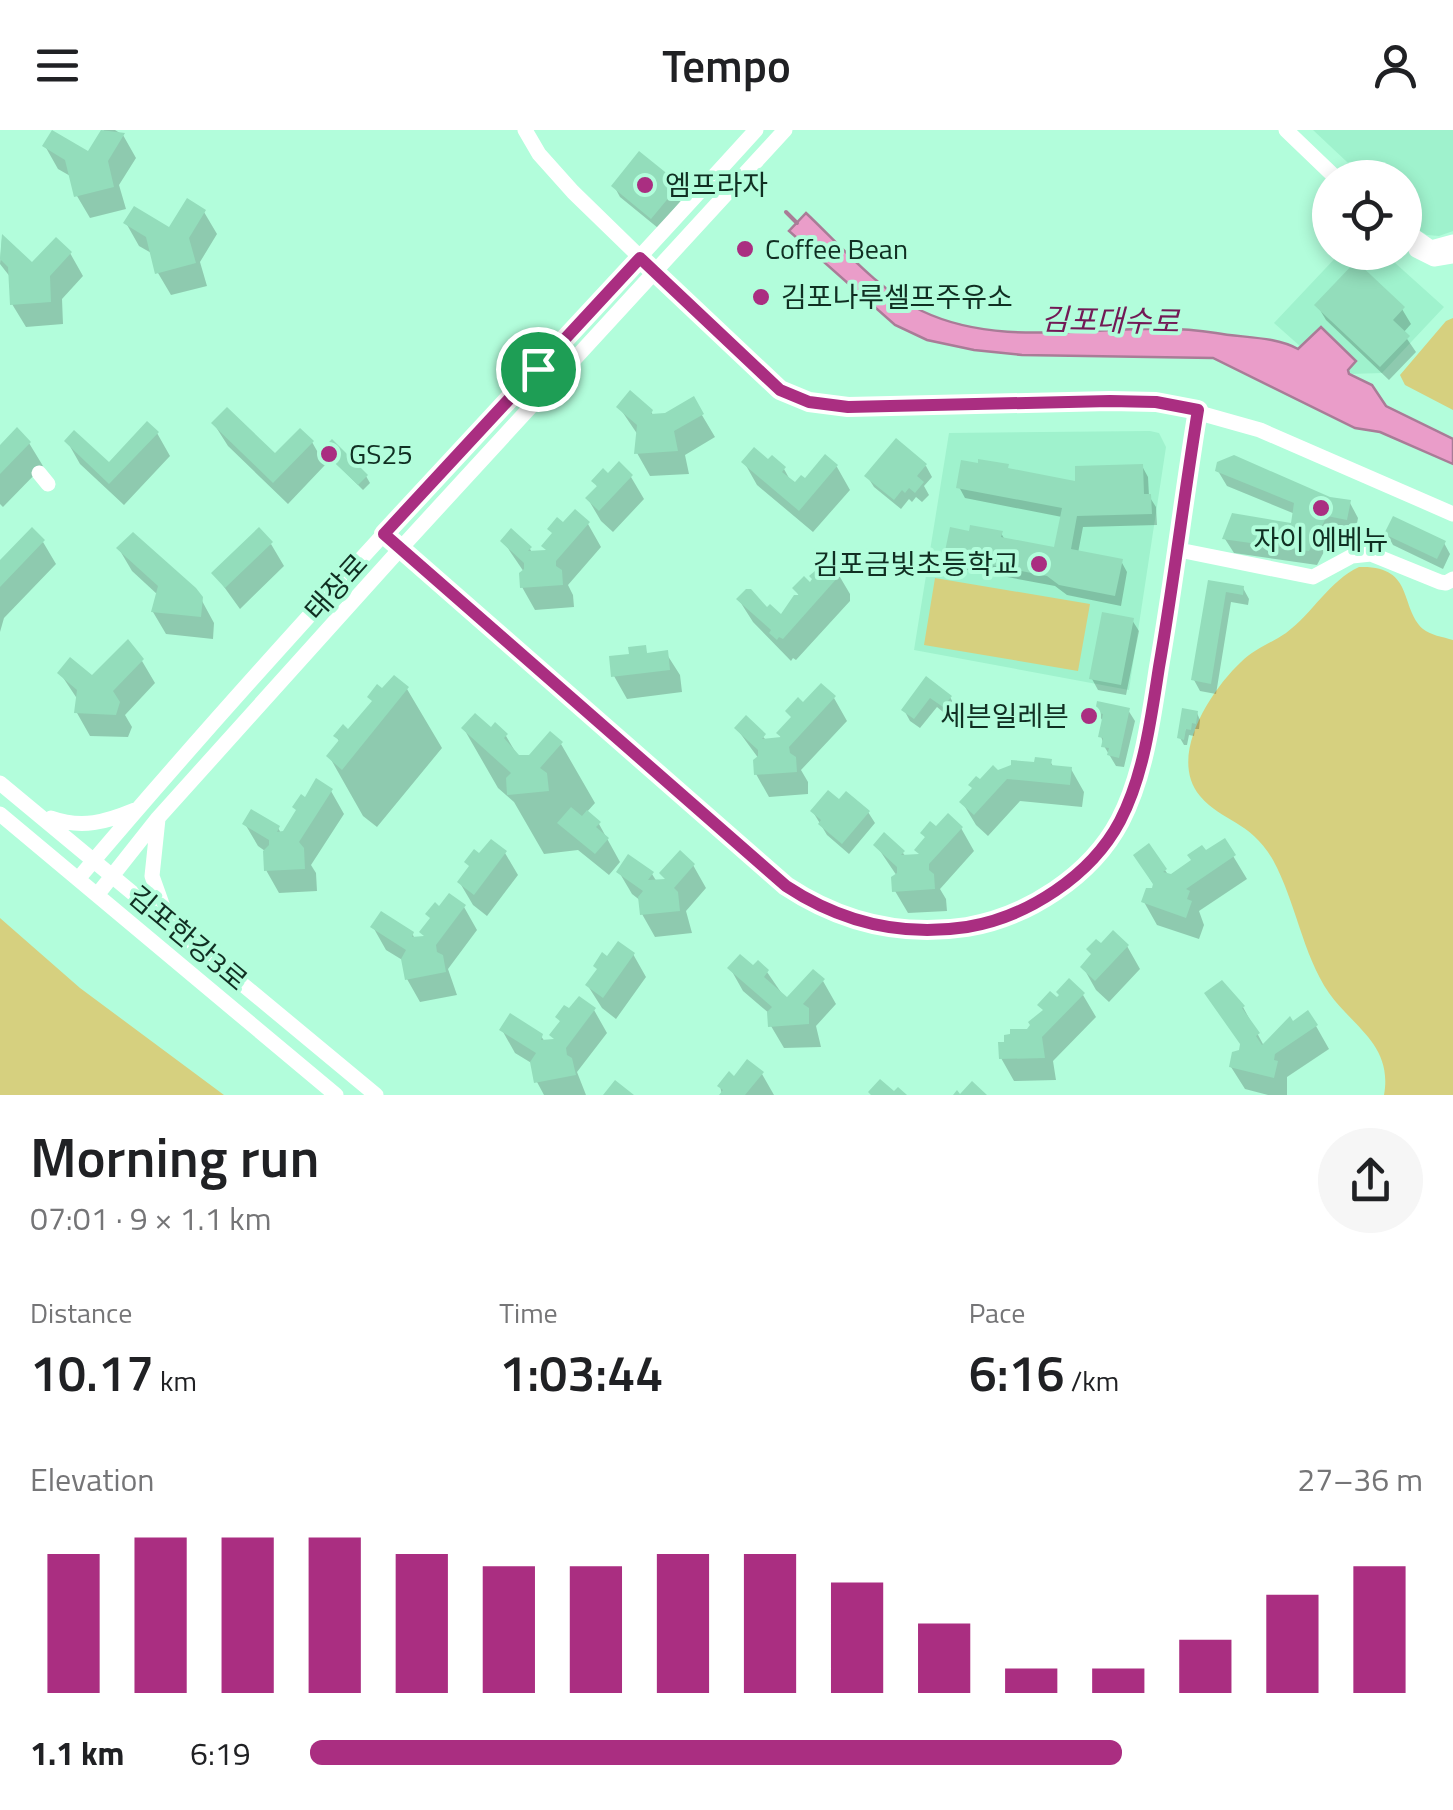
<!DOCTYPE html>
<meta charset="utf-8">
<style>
body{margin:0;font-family:"Titillium Web","Noto Sans KR",sans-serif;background:#f6f6f6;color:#202124;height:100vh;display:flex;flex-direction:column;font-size:38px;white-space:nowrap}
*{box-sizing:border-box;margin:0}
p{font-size:32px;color:#757577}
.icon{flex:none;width:55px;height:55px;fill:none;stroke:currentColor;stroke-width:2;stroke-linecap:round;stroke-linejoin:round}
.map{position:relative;height:965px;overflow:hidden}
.panel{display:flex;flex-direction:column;background:#fff;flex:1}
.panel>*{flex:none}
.tools{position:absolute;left:1312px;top:30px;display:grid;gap:20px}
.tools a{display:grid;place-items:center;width:110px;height:110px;border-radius:50%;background:#fff;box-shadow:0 5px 15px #0003;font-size:50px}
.pin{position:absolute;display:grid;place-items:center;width:85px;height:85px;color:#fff;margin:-42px;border:5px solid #fff;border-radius:50%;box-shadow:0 2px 10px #0007}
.round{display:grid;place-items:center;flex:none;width:105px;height:105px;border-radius:52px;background:#f6f6f6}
.summary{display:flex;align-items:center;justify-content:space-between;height:170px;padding:0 30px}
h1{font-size:55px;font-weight:600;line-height:75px}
.metrics{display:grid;grid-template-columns:repeat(3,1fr);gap:15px;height:170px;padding:10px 30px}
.metrics div{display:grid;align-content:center}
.metrics b{font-size:50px;font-weight:600}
.metrics small{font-size:28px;font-weight:400}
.metrics p{font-size:28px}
.chart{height:280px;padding:20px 30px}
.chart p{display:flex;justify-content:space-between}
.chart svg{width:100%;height:180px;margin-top:10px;stroke:#aa2e81;stroke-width:6}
ul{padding:0 30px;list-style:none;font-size:32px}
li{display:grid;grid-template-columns:160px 120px 1fr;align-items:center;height:75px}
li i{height:25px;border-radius:12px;background:#aa2e81}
header{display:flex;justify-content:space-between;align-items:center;height:130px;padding:0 30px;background:#fff;font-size:45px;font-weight:600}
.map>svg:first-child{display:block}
.built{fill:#9ff2cd}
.green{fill:#d6d07f}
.water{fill:#ea9dc9;stroke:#a97c97;stroke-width:2.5}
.shadow{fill:#0003}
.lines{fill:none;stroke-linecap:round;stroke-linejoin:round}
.stream{stroke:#a97c97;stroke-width:4}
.building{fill:#93ddbb}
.minor{stroke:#fff;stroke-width:15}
.route-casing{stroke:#fff;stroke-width:20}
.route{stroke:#aa2e81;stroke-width:12}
.poi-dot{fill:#aa2e81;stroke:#b2fddb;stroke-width:4}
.labels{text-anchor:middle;stroke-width:8;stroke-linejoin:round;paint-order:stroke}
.poi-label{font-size:28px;fill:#102f22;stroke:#b2fddb;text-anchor:start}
.street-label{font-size:28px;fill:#102f22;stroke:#b2fddb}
.water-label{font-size:30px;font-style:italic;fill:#721955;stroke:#b2fddb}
</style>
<header><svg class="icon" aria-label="menu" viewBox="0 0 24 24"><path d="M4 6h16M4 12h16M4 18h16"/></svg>Tempo<svg class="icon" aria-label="person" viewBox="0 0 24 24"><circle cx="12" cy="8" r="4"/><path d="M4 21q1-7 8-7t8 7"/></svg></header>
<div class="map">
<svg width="1453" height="965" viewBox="0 0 1453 965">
<rect width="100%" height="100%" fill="#b2fddb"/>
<path class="built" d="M 1313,0 L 1453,0 L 1453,101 L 1439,106 L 1427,105 L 1417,99 L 1405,87 L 1405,48 L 1363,47 Z
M 1340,123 L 1384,123 L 1444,177 L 1382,243 L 1349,244 L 1322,197 L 1301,217 L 1274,193 Z
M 1150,301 L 1159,303 L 1166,317 L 1129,560 L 914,520 L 949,303 Z"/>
<path class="green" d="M 1453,188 L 1453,280 L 1405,255 L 1400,245 L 1446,191 Z
M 1359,437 C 1415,435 1399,477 1423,499 C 1430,505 1443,507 1453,510 L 1453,965 L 1384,965 C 1393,915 1353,897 1329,863 C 1302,823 1296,772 1273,730 C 1250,690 1223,693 1200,666 C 1167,627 1211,560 1241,532 C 1254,519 1271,513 1286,503 C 1313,483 1329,451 1359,437 Z
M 935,448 L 1090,474 L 1078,541 L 924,515 Z
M 0,788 L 80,858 L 224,965 L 0,965 Z"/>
<path class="water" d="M 806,83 C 842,117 877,159 922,181 C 1012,224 1121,187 1216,203 C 1243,208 1274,206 1298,219 L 1321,197 L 1356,231 L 1348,240 L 1349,244 L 1372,255 L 1386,276 L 1453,309 L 1453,334 L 1380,302 L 1355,298 L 1213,228 L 1022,225 L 974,220 L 927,210 L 895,195 L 789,101 Z"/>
<path class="shadow" d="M 104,0 L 115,0 L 123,5 L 136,28 L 119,55 L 126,79 L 90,88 L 77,66 L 72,47 L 58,39 L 45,16 L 89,24 Z
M 614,56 L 678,56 L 684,67 L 658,98 L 620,67 Z
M 204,82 L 217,104 L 200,132 L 207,156 L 171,165 L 158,143 L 153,124 L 139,116 L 126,93 L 170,101 Z
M 2,108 L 32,135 L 70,123 L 83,146 L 62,169 L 63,194 L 26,197 L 12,174 L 11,148 L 0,134 Z
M 1317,175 L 1402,179 L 1411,194 L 1403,203 L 1416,222 L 1389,250 L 1326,190 Z
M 693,270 L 715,307 L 685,325 L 689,344 L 650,346 L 637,323 L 638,305 L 619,277 L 651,282 L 654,286 L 666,285 Z
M 214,294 L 275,327 L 312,312 L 325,335 L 288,374 L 228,316 Z
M 157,303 L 170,326 L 124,375 L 80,334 L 67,311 L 109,336 Z
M 29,313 L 43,336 L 3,377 L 0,374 L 0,318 Z
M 324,321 L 366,346 L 370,353 L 363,360 Z
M 826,328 L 837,337 L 850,360 L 813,402 L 757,355 L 744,332 L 784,339 L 794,357 L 805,351 Z
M 926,336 L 932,347 L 924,356 L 929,365 L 922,372 L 916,367 L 912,372 L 909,369 L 901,379 L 874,357 L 867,346 Z
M 1142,336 L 1148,347 L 1149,366 L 1156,377 L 1157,395 L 1083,397 L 1078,423 L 1121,431 L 1127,442 L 1121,476 L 1067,465 L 1055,456 L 953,437 L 947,426 L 971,404 L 1001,403 L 1005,410 L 1056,420 L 1062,387 L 965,368 L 959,357 L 1007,337 L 1010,342 L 1078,354 Z
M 1218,341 L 1350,373 L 1358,388 L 1355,404 L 1335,401 L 1317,435 L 1234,423 L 1225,409 L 1293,396 L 1295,384 L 1227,356 Z
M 608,347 L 631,347 L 644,369 L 613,402 L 601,391 L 588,369 L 598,358 L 594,351 Z
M 575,382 L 588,394 L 601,417 L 568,455 L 573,465 L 574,477 L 535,480 L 522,457 L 524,442 L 503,411 L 530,419 L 533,424 L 548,423 Z
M 1387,404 L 1444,413 L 1450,424 L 1443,439 L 1393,415 Z
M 43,412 L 56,434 L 4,488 L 0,502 L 0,434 Z
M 271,414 L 284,436 L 240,479 L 214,443 Z
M 119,419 L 201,469 L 214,493 L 213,509 L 166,504 L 153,482 L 158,465 L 132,441 Z
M 837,442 L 850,464 L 850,471 L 796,530 L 793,528 L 791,531 L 753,492 L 739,470 L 782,487 L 800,467 L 795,459 Z
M 1210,453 L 1243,458 L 1249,469 L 1248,475 L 1231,472 L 1216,564 L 1200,561 L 1194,550 Z
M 1132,490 L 1139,501 L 1126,565 L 1098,560 L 1092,549 Z
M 644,518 L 648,525 L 666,523 L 680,545 L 682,562 L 627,569 L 614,546 L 631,526 Z
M 142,531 L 155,553 L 125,585 L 132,597 L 128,607 L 90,606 L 77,583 L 78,570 L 60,543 L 92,548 Z
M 394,548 L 407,559 L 442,618 L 377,697 L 363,686 L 329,626 L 340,613 L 336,606 L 349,602 Z
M 926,550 L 950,567 L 956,578 L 949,587 L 937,577 L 920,598 L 910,591 L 904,580 Z
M 834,568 L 847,591 L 801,640 L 808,652 L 808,664 L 769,667 L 756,644 L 759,629 L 737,599 L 746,589 L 767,611 L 782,610 L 779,603 L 803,576 Z
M 1128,580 L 1135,591 L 1124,637 L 1116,636 L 1104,616 L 1101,606 L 1104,593 L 1097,582 Z
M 1197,583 L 1200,590 L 1199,599 L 1195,599 L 1194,606 L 1189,605 L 1187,615 L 1184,615 L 1180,608 Z
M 464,599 L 491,600 L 506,606 L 519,628 L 530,628 L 561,614 L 595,673 L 586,683 L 599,694 L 620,732 L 609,745 L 578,720 L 544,724 L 514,672 L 498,658 Z
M 1050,631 L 1054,638 L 1071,639 L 1084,662 L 1082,677 L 1020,671 L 988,706 L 976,695 L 962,672 L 980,653 L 998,642 Z
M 331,661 L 344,684 L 311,735 L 316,743 L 317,761 L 279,763 L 266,740 L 265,721 L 258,716 L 245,694 L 278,698 L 283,706 Z
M 840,673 L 868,682 L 875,693 L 849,724 L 827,705 L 813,682 Z
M 961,698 L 974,721 L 940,759 L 946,769 L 947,781 L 908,783 L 895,761 L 897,746 L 876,715 L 903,723 L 906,727 L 921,727 L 926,709 L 923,703 Z
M 1224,711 L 1247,749 L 1199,781 L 1204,795 L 1199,809 L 1157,795 L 1144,772 L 1155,757 L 1136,726 L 1165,740 L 1169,746 Z
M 505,723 L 518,745 L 487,786 L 473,775 L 460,753 L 480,727 Z
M 693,735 L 706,758 L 686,781 L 692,803 L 655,807 L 642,784 L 641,771 L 632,764 L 619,742 L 652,744 L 657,752 L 667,751 Z
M 464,777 L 477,800 L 448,839 L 457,865 L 420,872 L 407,849 L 404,831 L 386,820 L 373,797 L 412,803 L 415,809 L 426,808 L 440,779 Z
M 1127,816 L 1140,839 L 1109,872 L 1096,860 L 1083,837 L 1101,817 Z
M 633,824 L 646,847 L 616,889 L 602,878 L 588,856 L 607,829 Z
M 730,838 L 767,842 L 787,871 L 823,851 L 836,874 L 816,896 L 821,917 L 784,918 L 771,896 L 770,884 L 743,861 Z
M 1221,854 L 1243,877 L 1264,916 L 1308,884 L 1316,896 L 1329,919 L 1287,947 L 1287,965 L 1268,965 L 1245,959 L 1231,937 L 1242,916 Z
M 1083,865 L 1096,887 L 1053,931 L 1056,950 L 1014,951 L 1001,928 L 1007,914 L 1028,901 L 1057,871 Z
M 594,880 L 607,903 L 577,942 L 586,965 L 544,965 L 537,952 L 533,934 L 515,923 L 502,900 L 541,906 L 545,912 L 555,911 L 561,893 L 558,887 Z
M 762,944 L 774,965 L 722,965 L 720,956 L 734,949 Z"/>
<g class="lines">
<path class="stream" d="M 786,82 L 797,93"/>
</g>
<path class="building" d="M 52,0 L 88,21 L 101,0 L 125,3 L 108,31 L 114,57 L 74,67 L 65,30 L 42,16 Z
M 639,21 L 680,54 L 651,89 L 611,56 Z
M 187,68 L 206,80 L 189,108 L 196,133 L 155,144 L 146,107 L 123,93 L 134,76 L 169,97 Z
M 2,104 L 32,132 L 56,107 L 72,122 L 50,146 L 51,172 L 10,175 L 8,137 L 0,129 Z
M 1356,131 L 1405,177 L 1393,190 L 1410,206 L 1380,237 L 1314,175 Z
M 630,260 L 653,280 L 651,284 L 665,283 L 694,266 L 704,284 L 674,301 L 678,321 L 634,324 L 637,295 L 616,277 Z
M 227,277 L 275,323 L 300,298 L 314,311 L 273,353 L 211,293 Z
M 147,291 L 159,302 L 109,354 L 64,311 L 74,300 L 109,332 Z
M 17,297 L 31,312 L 0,344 L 0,315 Z
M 896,308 L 927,334 L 917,346 L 924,352 L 915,363 L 909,358 L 905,363 L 902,360 L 894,370 L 864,346 Z
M 332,309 L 368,345 L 358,355 L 321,320 Z
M 754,317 L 768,329 L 772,325 L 786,337 L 782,342 L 795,352 L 801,345 L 805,348 L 825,324 L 838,335 L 799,381 L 741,332 Z
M 1234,325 L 1330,367 L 1351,370 L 1347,390 L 1327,386 L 1309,421 L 1222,409 L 1232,383 L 1291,393 L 1294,373 L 1215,341 L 1217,332 Z
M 978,329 L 1009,334 L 1008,338 L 1075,351 L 1075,336 L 1143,334 L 1144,364 L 1151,364 L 1152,384 L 1077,386 L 1071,419 L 1123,429 L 1115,466 L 1059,455 L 1047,446 L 944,426 L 950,397 L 969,401 L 970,395 L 1003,401 L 1001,407 L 1054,417 L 1062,378 L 956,358 L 961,330 L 978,333 Z
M 619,331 L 633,345 L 599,381 L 585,368 L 597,356 L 591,351 L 603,338 L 608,343 Z
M 575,379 L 590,392 L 556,431 L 556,436 L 562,440 L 563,455 L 520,458 L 519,443 L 524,439 L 524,433 L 500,411 L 511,398 L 532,417 L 528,421 L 546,420 L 541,416 L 552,403 L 547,399 L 557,387 L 563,392 Z
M 1393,386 L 1446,411 L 1437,429 L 1384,404 Z
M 32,397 L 45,410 L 0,457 L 0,430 Z
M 259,397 L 273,412 L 225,458 L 211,443 Z
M 133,402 L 196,458 L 203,467 L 201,487 L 151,482 L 158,456 L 116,418 Z
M 828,430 L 839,440 L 836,444 L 839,446 L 783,509 L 779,507 L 777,510 L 769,503 L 771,500 L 736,469 L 746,459 L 751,459 L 767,477 L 770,474 L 781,484 L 794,465 L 799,465 L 792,458 L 804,446 L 810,452 L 812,449 L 809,446 Z
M 1208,450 L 1244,456 L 1243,465 L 1226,462 L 1211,554 L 1191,550 Z
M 1102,482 L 1134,488 L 1121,555 L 1089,549 Z
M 128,509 L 144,529 L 113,561 L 120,572 L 116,585 L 74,583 L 77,560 L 57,543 L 70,527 L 92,545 Z
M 646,515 L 647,523 L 668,520 L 670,540 L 611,547 L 609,526 L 629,524 L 628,517 Z
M 394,545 L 409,557 L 342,640 L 326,626 L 339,610 L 333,606 L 343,594 L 348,599 L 372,571 L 367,567 L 377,554 L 382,558 Z
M 926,546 L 952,566 L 943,577 L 930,568 L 914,589 L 901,580 Z
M 821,553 L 836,566 L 789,617 L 790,623 L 796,627 L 797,642 L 754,645 L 753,630 L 758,626 L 758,620 L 734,598 L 746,585 L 766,604 L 762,609 L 781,607 L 776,603 L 791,587 L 785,581 L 798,567 L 803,572 Z
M 1097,571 L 1130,578 L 1119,628 L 1107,625 L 1109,618 L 1101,617 L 1103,608 L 1098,607 L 1103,584 L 1095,582 Z
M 1182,578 L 1198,581 L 1196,594 L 1192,593 L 1191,600 L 1186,599 L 1184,610 L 1177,608 Z
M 475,583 L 491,597 L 495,592 L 508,604 L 504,608 L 519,625 L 529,625 L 550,601 L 563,612 L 540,638 L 547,643 L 549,661 L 507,665 L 506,648 L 511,643 L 461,598 Z
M 1035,627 L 1052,629 L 1051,635 L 1072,637 L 1070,655 L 1007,649 L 974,685 L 959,672 L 972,658 L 968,655 L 976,646 L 980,649 L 993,635 L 998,640 L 1011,635 L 1011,630 L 1034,632 Z
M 316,648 L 333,659 L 299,712 L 304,718 L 305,739 L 264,741 L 263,721 L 269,715 L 269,710 L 242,694 L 251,679 L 280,696 L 277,702 L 283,701 L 296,680 L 292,677 L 301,664 L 305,667 Z
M 828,660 L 839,669 L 846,661 L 870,681 L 842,714 L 818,694 L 821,690 L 810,681 Z
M 571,677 L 582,686 L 587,680 L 601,692 L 596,697 L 609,708 L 595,724 L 557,693 Z
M 948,683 L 963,697 L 929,734 L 929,740 L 934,744 L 935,759 L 892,762 L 891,747 L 897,743 L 897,737 L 873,715 L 884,702 L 905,721 L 901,725 L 919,724 L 914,720 L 925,707 L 920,703 L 930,691 L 936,696 Z
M 1225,708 L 1236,725 L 1186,759 L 1190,761 L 1187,769 L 1192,771 L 1186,788 L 1141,772 L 1146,758 L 1152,758 L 1153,754 L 1133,725 L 1149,713 L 1167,739 L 1163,742 L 1171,744 L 1191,730 L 1187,725 L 1202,715 L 1206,720 Z
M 491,709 L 507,721 L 474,765 L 457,752 L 469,736 L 464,732 L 474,719 L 479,723 Z
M 680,720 L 695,734 L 674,758 L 678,762 L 680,781 L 640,785 L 638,767 L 643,761 L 616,742 L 628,724 L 654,742 L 648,750 L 665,749 L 659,743 Z
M 449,763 L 466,775 L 436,815 L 437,822 L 443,825 L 446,842 L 405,850 L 401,829 L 406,820 L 370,797 L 381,781 L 414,802 L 412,807 L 424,806 L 419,802 L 430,788 L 425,784 L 435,772 L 439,776 Z
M 1113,800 L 1129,815 L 1095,851 L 1080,837 L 1091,824 L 1086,819 L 1096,809 L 1101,813 Z
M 618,811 L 635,823 L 603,868 L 585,855 L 597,839 L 593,836 L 602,822 L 607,826 Z
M 740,824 L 753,835 L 758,830 L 769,840 L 764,847 L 787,867 L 813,839 L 825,849 L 803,874 L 809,878 L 809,894 L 768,897 L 767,882 L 772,877 L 727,838 Z
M 1069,848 L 1085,863 L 1042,907 L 1045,928 L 999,929 L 998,912 L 1004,912 L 1004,905 L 1010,904 L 1010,899 L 1027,899 L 1030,895 L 1028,892 L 1043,880 L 1037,875 L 1050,861 L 1057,867 L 1059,865 L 1056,862 Z
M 1222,850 L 1245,876 L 1242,878 L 1260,903 L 1256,906 L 1262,915 L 1290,886 L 1293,891 L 1308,880 L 1318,895 L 1275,924 L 1274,930 L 1278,931 L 1274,948 L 1229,937 L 1232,922 L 1239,920 L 1240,914 L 1204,863 Z
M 579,866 L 596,878 L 566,918 L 567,925 L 572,928 L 576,945 L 534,953 L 530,932 L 536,923 L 499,900 L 510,883 L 543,904 L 541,910 L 554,909 L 549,905 L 560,891 L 555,887 L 564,875 L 569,878 Z
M 747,929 L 764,942 L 745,965 L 719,965 L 723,960 L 717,956 L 729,941 L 734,946 Z
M 880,949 L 894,961 L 898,957 L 907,965 L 871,965 L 868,962 Z
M 615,950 L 634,965 L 603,965 Z
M 972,951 L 987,965 L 953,965 L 957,960 L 960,964 Z"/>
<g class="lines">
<path class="minor" d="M 525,0 L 539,24 L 573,62 L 758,242 C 785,266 812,274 849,277 L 1110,271 L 1171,275 L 1260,300 L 1453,384
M 1286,0 L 1336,48
M 1405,100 L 1431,118 L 1453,112
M 1416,120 L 1434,129 L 1453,126
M 39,343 L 48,354
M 384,404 L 787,756 C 842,793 901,807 968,797 C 1027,787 1091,746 1120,691 C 1144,645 1151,588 1159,537 C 1173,451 1184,365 1198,280
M 1179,420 L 1313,447 L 1352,426 L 1371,424 L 1440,452 L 1446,453 L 1453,449
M 0,653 L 376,965
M 0,684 L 336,965
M 51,688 C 82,699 106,692 135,680
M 158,689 L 152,746 L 167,788
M 78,749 C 295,492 530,249 756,0
M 97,765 L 158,688 L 401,418 L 785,0"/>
</g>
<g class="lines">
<defs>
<path id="route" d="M 640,128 L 780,260 L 809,272 L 848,277 L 1110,271 L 1156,272 L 1198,280 C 1184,365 1174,451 1159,537 C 1151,588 1144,645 1120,691 C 1091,746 1027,787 967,797 C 901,807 842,793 786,756 L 384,404 Z"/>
</defs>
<use href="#route" class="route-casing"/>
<use href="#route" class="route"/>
</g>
<g class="poi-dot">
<circle cx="645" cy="55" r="10"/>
<circle cx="745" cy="119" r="10"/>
<circle cx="761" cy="167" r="10"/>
<circle cx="329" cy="324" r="10"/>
<circle cx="1321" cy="378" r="10"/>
<circle cx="1039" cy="434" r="10"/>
<circle cx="1089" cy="586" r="10"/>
</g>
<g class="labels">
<g class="poi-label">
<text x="665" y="65">엠프라자</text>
<text x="765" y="129">Coffee Bean</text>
<text x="781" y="177">김포나루셀프주유소</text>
<text x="349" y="334">GS25</text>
<text x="1321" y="420" text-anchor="middle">자이 에베뉴</text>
<text x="1019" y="444" text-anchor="end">김포금빛초등학교</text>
<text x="1069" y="596" text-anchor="end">세븐일레븐</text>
</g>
<g class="street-label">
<text transform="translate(336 457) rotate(-48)" y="10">태장로</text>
<text transform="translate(188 808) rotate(40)" y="10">김포한강3로</text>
</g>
<g class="water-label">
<text transform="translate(1110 191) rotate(1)" y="10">김포대수로</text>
</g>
</g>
</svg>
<div class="tools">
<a><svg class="icon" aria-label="locate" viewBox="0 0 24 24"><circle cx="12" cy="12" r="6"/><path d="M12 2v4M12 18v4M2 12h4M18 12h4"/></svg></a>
</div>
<div class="pin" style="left:538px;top:239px;background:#1e9e55"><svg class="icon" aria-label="arrive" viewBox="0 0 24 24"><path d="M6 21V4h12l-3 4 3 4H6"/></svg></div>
</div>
<section class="panel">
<div class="summary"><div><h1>Morning run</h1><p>07:01 · 9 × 1.1 km</p></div><a class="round"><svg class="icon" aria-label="share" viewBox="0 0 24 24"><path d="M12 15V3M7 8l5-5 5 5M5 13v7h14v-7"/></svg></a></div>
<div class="metrics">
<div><p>Distance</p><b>10.17<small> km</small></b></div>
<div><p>Time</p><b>1:03:44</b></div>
<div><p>Pace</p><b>6:16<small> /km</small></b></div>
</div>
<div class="chart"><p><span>Elevation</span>27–36 m</p>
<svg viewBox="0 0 160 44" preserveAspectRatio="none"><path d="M5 44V10M15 44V6M25 44V6M35 44V6M45 44V10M55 44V13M65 44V13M75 44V10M85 44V10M95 44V17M105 44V27M115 44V38M125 44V38M135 44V31M145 44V20M155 44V13"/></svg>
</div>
<ul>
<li><b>1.1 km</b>6:19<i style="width:73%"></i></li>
</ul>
</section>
